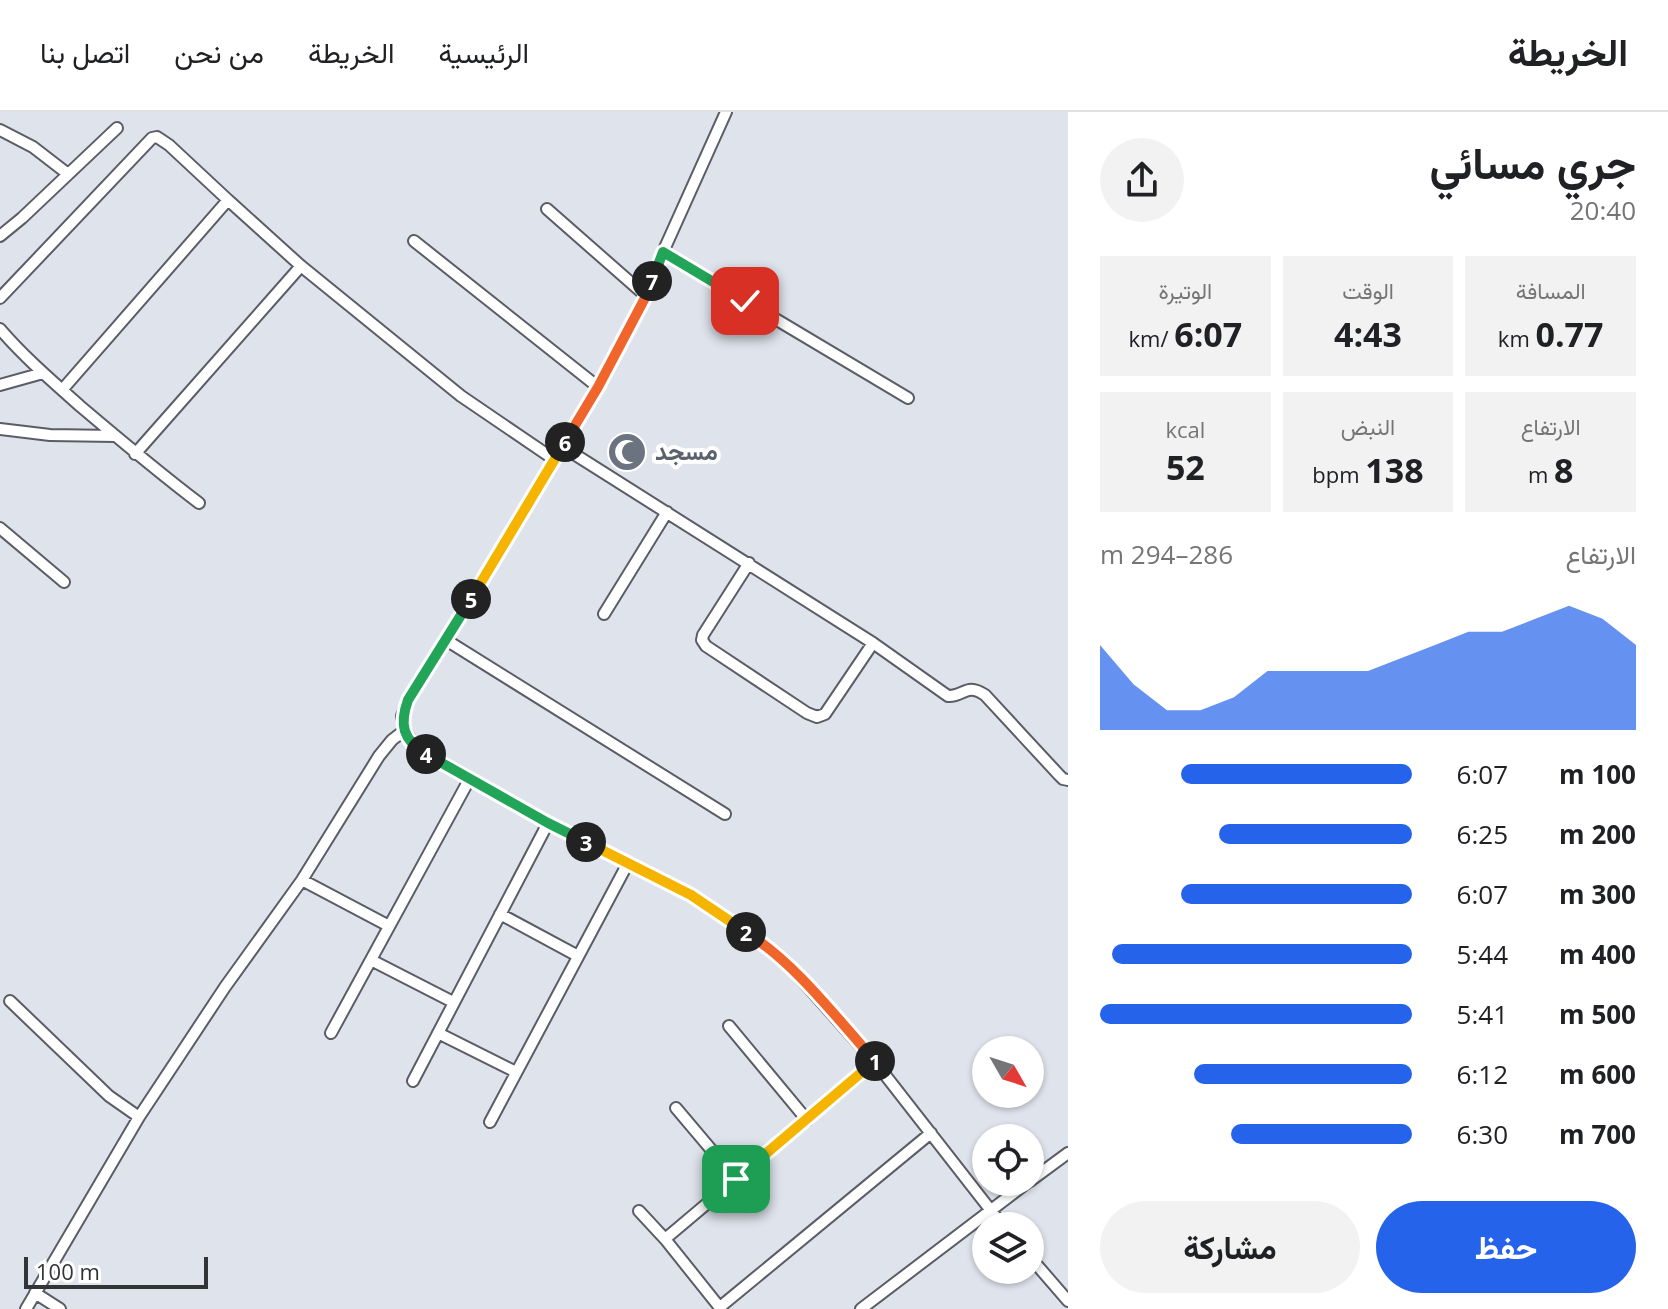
<!DOCTYPE html>
<html lang="ar">
<meta charset="utf-8">
<style>
body{margin:0;font-family:"Open Sans",Vazirmatn,sans-serif;background:#f2f2f2;color:#202124;direction:rtl;height:100vh;display:flex;flex-direction:column;font-size:30px;white-space:nowrap}
*{box-sizing:border-box;margin:0}
p{font-size:26px;color:#757577}
.icon{flex:none;width:44px;height:44px;fill:none;stroke:currentColor;stroke-width:2;stroke-linecap:round;stroke-linejoin:round}
.map{position:relative;flex:1;overflow:hidden;direction:ltr}
.panel{display:flex;flex-direction:column;background:#fff;width:600px}
.panel>*{flex:none}
.needle{width:52px;rotate:129deg}
.tools{position:absolute;left:972px;top:924px;display:grid;gap:16px}
.tools a{display:grid;place-items:center;width:72px;height:72px;border-radius:50%;background:#fff;box-shadow:0 2px 6px #0004;font-size:40px}
.scale{position:absolute;left:24px;bottom:20px;width:184px;box-sizing:border-box;padding-left:8px;border:4px solid #333438;border-top:0;font-size:22px;line-height:28px;white-space:nowrap;color:#333438;-webkit-text-stroke:6px #fff;paint-order:stroke}
.pin{position:absolute;display:grid;place-items:center;width:68px;height:68px;color:#fff;margin:-34px;border-radius:16px;box-shadow:0 4px 12px #0006}
.km{position:absolute;width:40px;height:40px;margin:-20px;border-radius:50%;background:#222;color:#fff;font-size:22px;line-height:40px;text-align:center}
.round{display:grid;place-items:center;flex:none;width:84px;height:84px;border-radius:42px;background:#f2f2f2}
.headline{display:flex;align-items:center;justify-content:space-between;height:136px;padding:0 32px}
h1{font-size:44px;font-weight:700;line-height:60px}
.metrics{display:grid;grid-template-columns:repeat(3,1fr);gap:12px;height:136px;padding:8px 32px}
.metrics div{display:grid;align-content:center;border-radius:0px;background:#f2f2f2;text-align:center}
.metrics b{font-size:34px;font-weight:700}
.metrics small{font-size:22px;font-weight:400}
.metrics p{font-size:22px}
.chart{height:224px;padding:16px 32px}
.chart p{display:flex;justify-content:space-between}
.chart svg{width:100%;height:144px;margin-top:8px;fill:#2563eb;opacity:.7}
.cta{display:flex;gap:16px;margin-top:auto;padding:16px 32px}
.cta a{flex:1;height:92px;border-radius:48px;background:#2563eb;color:#fff;font-size:32px;font-weight:700;line-height:92px;text-align:center}
.cta a+a{background:#f2f2f2;color:#202124}
ul{padding:0 32px;list-style:none;font-size:26px}
li{display:grid;grid-template-columns:128px 96px 1fr;align-items:center;height:60px}
li i{height:20px;border-radius:10px;background:#2563eb}
header{display:flex;align-items:center;gap:48px;box-sizing:border-box;height:112px;padding:0 40px;background:#fff;border-bottom:2px solid #e0e0e0}
header strong{font-size:38px}
nav{display:flex;gap:44px;margin-inline-start:auto;font-size:28px}
main{display:flex;flex:1;min-height:0}
.map>svg:first-child{display:block}
.lines{fill:none;stroke-linecap:round;stroke-linejoin:round}
.minor-casing{stroke:#5a5d65;stroke-width:14}
.minor{stroke:#fff;stroke-width:10}
.split-1-casing{stroke:#fff;stroke-width:16}
.split-2-casing{stroke:#fff;stroke-width:16}
.split-3-casing{stroke:#fff;stroke-width:16}
.split-4-casing{stroke:#fff;stroke-width:16}
.split-5-casing{stroke:#fff;stroke-width:16}
.split-6-casing{stroke:#fff;stroke-width:16}
.split-7-casing{stroke:#fff;stroke-width:16}
.split-8-casing{stroke:#fff;stroke-width:16}
.split-1{stroke:#f5b400;stroke-width:10}
.split-2{stroke:#f0652b;stroke-width:10}
.split-3{stroke:#f5b400;stroke-width:10}
.split-4{stroke:#22a559;stroke-width:10}
.split-5{stroke:#22a559;stroke-width:10}
.split-6{stroke:#f5b400;stroke-width:10}
.split-7{stroke:#f0652b;stroke-width:10}
.split-8{stroke:#22a559;stroke-width:10}
.labels{text-anchor:middle;stroke-width:8;stroke-linejoin:round;paint-order:stroke}
.worship-label{font-size:24px;font-weight:bold;fill:#5b616d;stroke:#fff;text-anchor:start}
</style>
<header>
<strong>الخريطة</strong>
<nav><a>الرئيسية</a><a>الخريطة</a><a>من نحن</a><a>اتصل بنا</a></nav>
</header>
<main>
<section class="panel">
<div class="headline"><div><h1>جري مسائي</h1><p>20:40</p></div><a class="round"><svg class="icon" aria-label="share" viewBox="0 0 24 24"><path d="M12 15V3M7 8l5-5 5 5M5 13v7h14v-7"/></svg></a></div>
<div class="metrics">
<div><p>المسافة</p><b>0.77<small> km</small></b></div>
<div><p>الوقت</p><b>4:43</b></div>
<div><p>الوتيرة</p><b>6:07<small> /km</small></b></div>
</div>
<div class="metrics">
<div><p>الارتفاع</p><b>8<small> m</small></b></div>
<div><p>النبض</p><b>138<small> bpm</small></b></div>
<div><p>kcal</p><b>52</b></div>
</div>
<div class="chart"><p><span>الارتفاع</span>286–294 m</p>
<svg viewBox="0 0 160 44" preserveAspectRatio="none"><path d="M0 44V18L10 30L20 38L30 38L40 34L50 26L60 26L70 26L80 26L90 22L100 18L110 14L120 14L130 10L140 6L150 10L160 18V44z"/></svg>
</div>
<ul>
<li><b>100 m</b>6:07<i style="width:74%"></i></li>
<li><b>200 m</b>6:25<i style="width:62%"></i></li>
<li><b>300 m</b>6:07<i style="width:74%"></i></li>
<li><b>400 m</b>5:44<i style="width:96%"></i></li>
<li><b>500 m</b>5:41<i style="width:100%"></i></li>
<li><b>600 m</b>6:12<i style="width:70%"></i></li>
<li><b>700 m</b>6:30<i style="width:58%"></i></li>
</ul>
<div class="cta"><a>حفظ</a><a>مشاركة</a></div>
</section>
<div class="map">
<svg width="1068" height="1197" viewBox="0 0 1068 1197">
<rect width="100%" height="100%" fill="#dfe3ec"/>
<g class="lines">
<defs>
<path id="minor" d="M 726,0 L 663,140 L 646,184 L 598,275 L 446,528 L 408,588 L 402,604 L 405,618 L 414,634 L 548,711 L 691,783 L 760,829 L 794,859 L 875,950 L 1003,1114
M 0,18 L 33,35 L 68,62
M 547,97 L 646,184
M 0,124 L 22,106 L 117,16
M 414,129 L 598,275
M 663,140 L 908,286
M 0,186 L 152,26 L 157,25 L 169,33 L 228,88
M 0,217 C 24,245 52,269 80,294 C 119,327 158,360 199,391
M 0,273 L 43,261
M 62,278 L 228,88 L 301,154 L 461,284 L 555,348
M 0,317 L 50,323 L 115,324
M 563,335 L 873,531 L 948,584 C 964,585 966,570 985,583 L 1059,663 L 1063,667 L 1068,668
M 135,342 L 301,154
M 0,416 L 64,470
M 749,451 L 703,523 L 702,528 L 706,534 L 807,601 L 817,605 L 825,602 L 873,531
M 604,502 L 667,400
M 446,528 L 725,702
M 302,768 L 389,814
M 500,802 L 578,844
M 371,848 L 453,890
M 10,889 L 109,984 L 139,1005
M 729,914 L 807,1008
M 331,921 L 469,668
M 438,921 L 516,960
M 413,969 L 548,711
M 676,996 L 736,1067
M 490,1010 L 628,751
M 1030,1069 L 1068,1041
M 639,1099 L 665,1127 L 721,1197
M 665,1127 L 875,950
M 1030,1145 L 1068,1189
M 35,1181 L 60,1197
M 720,1195 L 931,1021
M 26,1197 L 139,1005 L 225,875 L 302,768 L 379,644 L 392,628 L 405,618
M 861,1197 L 1028,1070"/>
</defs>
<use href="#minor" class="minor-casing"/>
<use href="#minor" class="minor"/>
</g>
<g class="lines">
<defs>
<path id="split-1" d="M 736,1067 L 875,949"/>
<path id="split-2" d="M 746,820 C 797,853 835,904 875,949"/>
<path id="split-3" d="M 586,730 L 691,783 L 746,820"/>
<path id="split-4" d="M 426,642 L 548,711 L 586,730"/>
<path id="split-5" d="M 426,642 C 403,628 399,613 408,588 L 471,487"/>
<path id="split-6" d="M 471,487 L 565,330"/>
<path id="split-7" d="M 565,330 L 598,275 L 646,184 L 652,169"/>
<path id="split-8" d="M 652,169 L 663,140 L 745,189"/>
</defs>
<use href="#split-1" class="split-1-casing"/>
<use href="#split-2" class="split-2-casing"/>
<use href="#split-3" class="split-3-casing"/>
<use href="#split-4" class="split-4-casing"/>
<use href="#split-5" class="split-5-casing"/>
<use href="#split-6" class="split-6-casing"/>
<use href="#split-7" class="split-7-casing"/>
<use href="#split-8" class="split-8-casing"/>
<use href="#split-1" class="split-1"/>
<use href="#split-2" class="split-2"/>
<use href="#split-3" class="split-3"/>
<use href="#split-4" class="split-4"/>
<use href="#split-5" class="split-5"/>
<use href="#split-6" class="split-6"/>
<use href="#split-7" class="split-7"/>
<use href="#split-8" class="split-8"/>
</g>
<defs>
<symbol id="mosque-disc" viewBox="-11 -11 22 22"><circle r="9.5" fill="#6b7280" stroke="#fff"/><path d="M3.5-4.9A6 6 0 1 0 3.5 4.9A5 5 0 1 1 3.5-4.9Z" fill="#fff"/></symbol>
</defs>
<g fill-rule="evenodd">
<use href="#mosque-disc" x="605" y="318" width="44" height="44"/>
</g>
<g class="labels">
<g class="worship-label">
<text x="655" y="348">مسجد</text>
</g>
</g>
</svg>
<div class="tools">
<a><svg class="needle" viewBox="-14 -14 28 28"><path d="M0-13l5 13h-10z" fill="#e53935"/><path d="M0 13l5-13h-10z" fill="#757577"/></svg></a>
<a><svg class="icon" aria-label="locate" viewBox="0 0 24 24"><circle cx="12" cy="12" r="6"/><path d="M12 2v4M12 18v4M2 12h4M18 12h4"/></svg></a>
<a><svg class="icon" aria-label="layers" viewBox="0 0 24 24"><path d="M12 4l9 5-9 5-9-5zM3 14l9 5 9-5"/></svg></a>
</div>
<div class="scale">100 m</div>
<div class="pin" style="left:736px;top:1067px;background:#1e9e55"><svg class="icon" aria-label="arrive" viewBox="0 0 24 24"><path d="M6 21V4h12l-3 4 3 4H6"/></svg></div>
<div class="pin" style="left:745px;top:189px;background:#d93025"><svg class="icon" aria-label="check" viewBox="0 0 24 24"><path d="M5 12l5 5 9-10"/></svg></div>
<b class="km" style="left:875px;top:949px">1</b>
<b class="km" style="left:746px;top:820px">2</b>
<b class="km" style="left:586px;top:730px">3</b>
<b class="km" style="left:426px;top:642px">4</b>
<b class="km" style="left:471px;top:487px">5</b>
<b class="km" style="left:565px;top:330px">6</b>
<b class="km" style="left:652px;top:169px">7</b>
</div>
</main>
